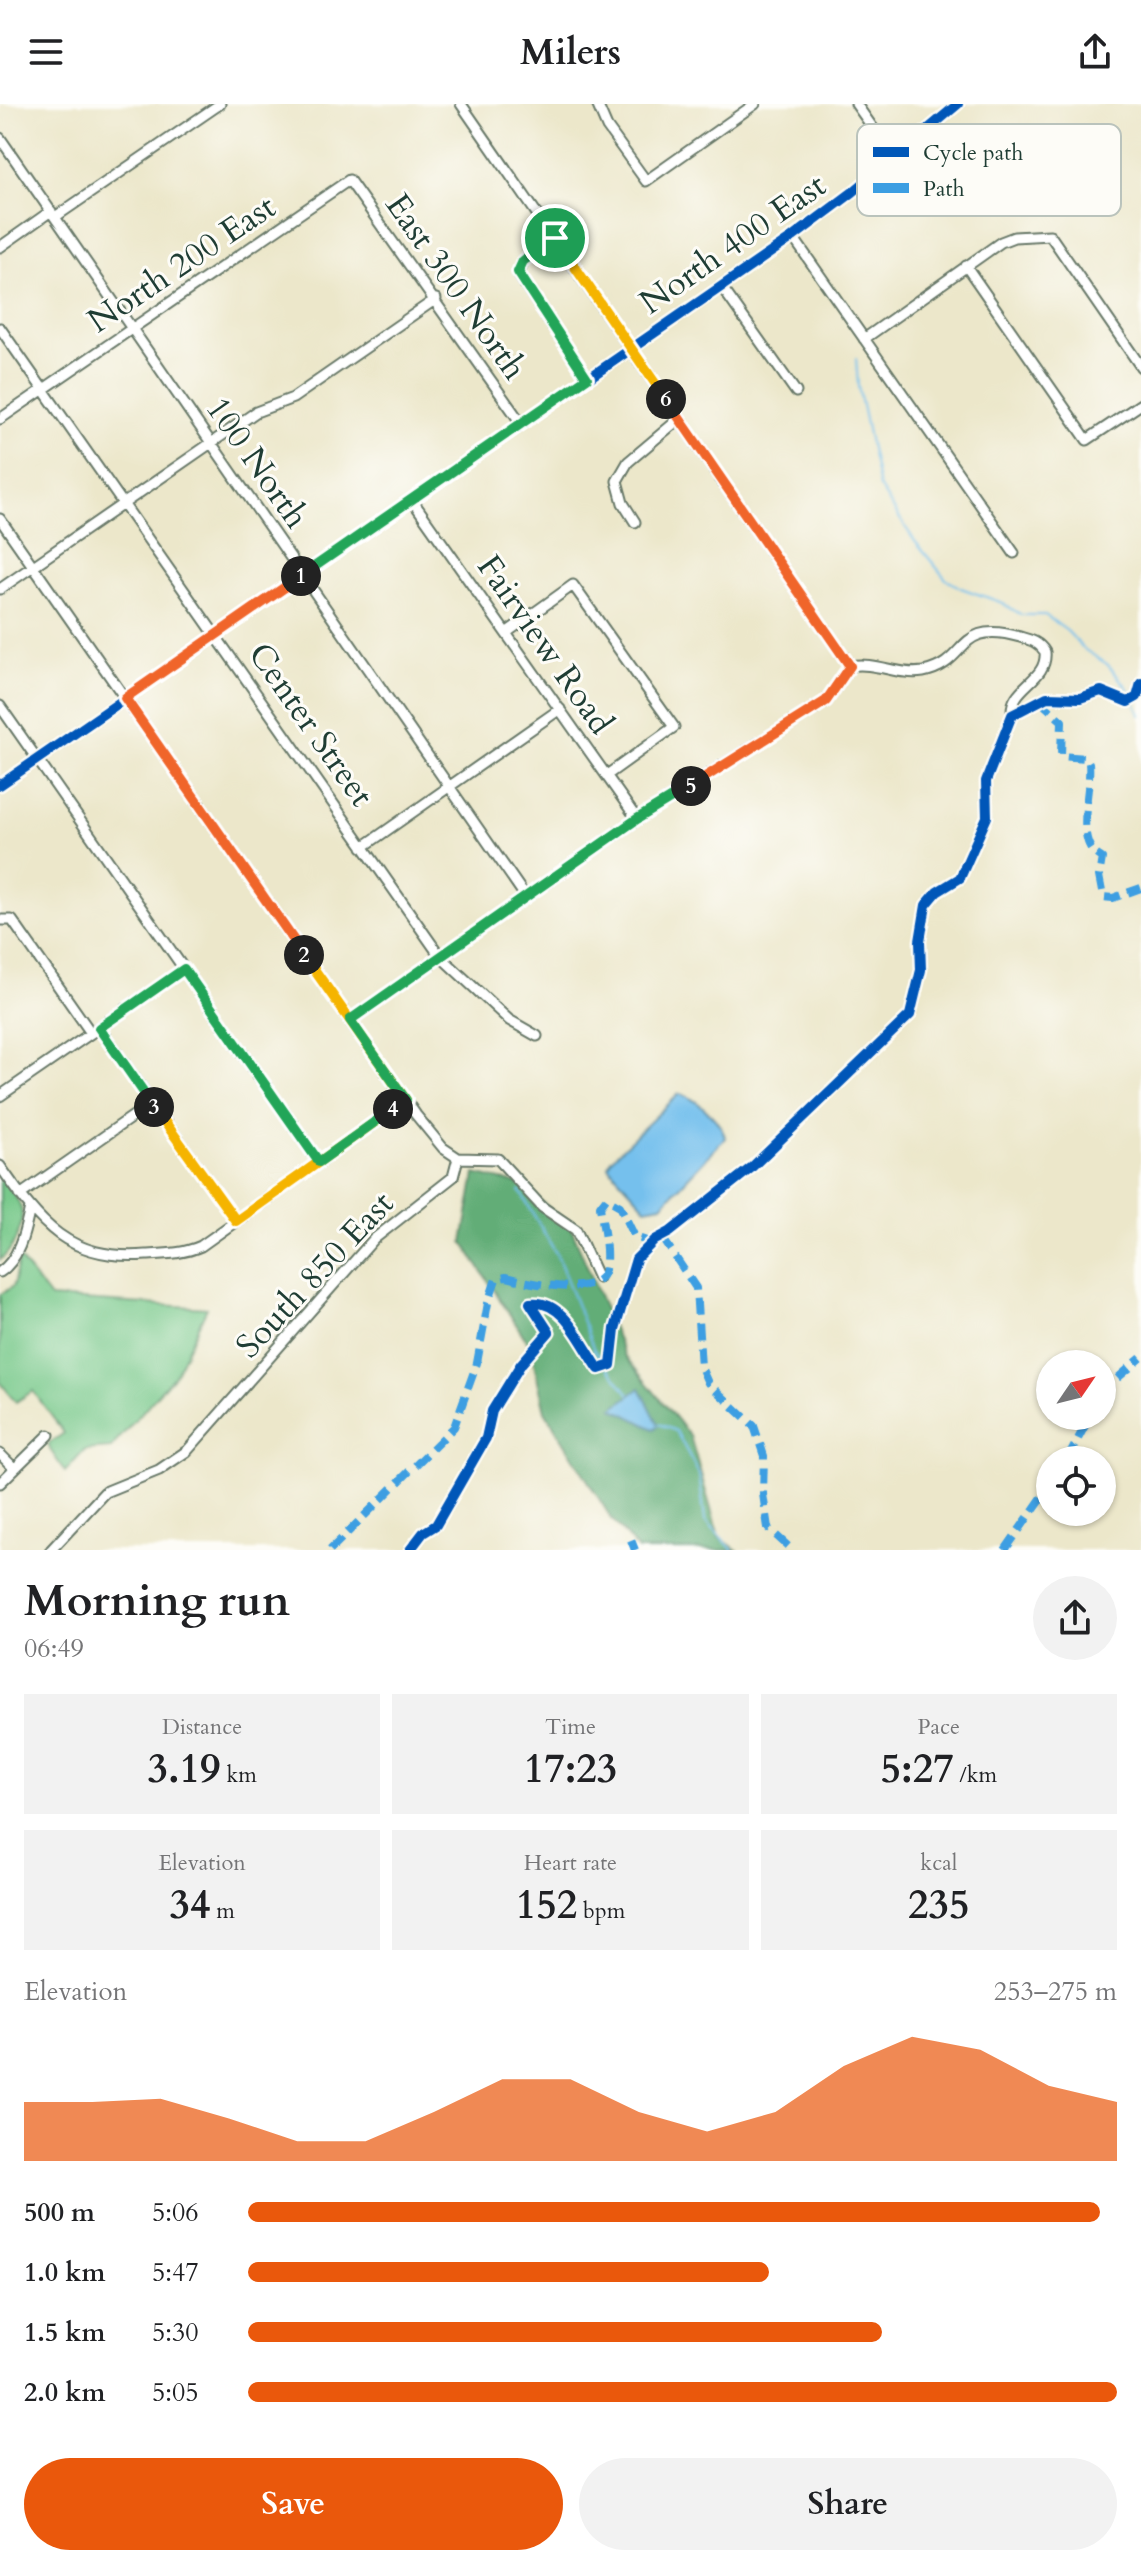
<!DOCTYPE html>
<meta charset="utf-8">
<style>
body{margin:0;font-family:Cardo,serif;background:#f2f2f2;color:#202124;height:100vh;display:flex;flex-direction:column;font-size:30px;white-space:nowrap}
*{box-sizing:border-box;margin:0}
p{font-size:26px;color:#757577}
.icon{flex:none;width:44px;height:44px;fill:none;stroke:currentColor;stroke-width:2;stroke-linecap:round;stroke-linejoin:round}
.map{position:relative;height:1446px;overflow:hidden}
.side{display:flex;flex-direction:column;background:#fff;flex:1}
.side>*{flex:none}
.needle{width:52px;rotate:55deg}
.tools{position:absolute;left:1036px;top:1246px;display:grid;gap:16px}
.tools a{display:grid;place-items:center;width:80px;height:80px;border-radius:50%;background:#fff;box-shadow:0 2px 6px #0004;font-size:40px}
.pin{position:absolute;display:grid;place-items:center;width:68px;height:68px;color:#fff;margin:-34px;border:4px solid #fff;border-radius:50%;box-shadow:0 2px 8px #0007}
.km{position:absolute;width:40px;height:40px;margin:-20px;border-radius:50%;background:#222;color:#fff;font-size:22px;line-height:40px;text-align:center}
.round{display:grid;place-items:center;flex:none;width:84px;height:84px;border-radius:42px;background:#f2f2f2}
.summary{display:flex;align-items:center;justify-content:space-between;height:136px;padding:0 24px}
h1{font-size:44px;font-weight:700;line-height:60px}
.stats{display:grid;grid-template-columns:repeat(3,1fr);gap:12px;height:136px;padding:8px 24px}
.stats div{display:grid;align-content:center;border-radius:0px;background:#f2f2f2;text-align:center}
.stats b{font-size:40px;font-weight:700}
.stats small{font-size:22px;font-weight:400}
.stats p{font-size:22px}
.chart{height:224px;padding:16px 24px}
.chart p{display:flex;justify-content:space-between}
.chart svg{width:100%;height:144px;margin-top:8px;fill:#ea580c;opacity:.7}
.cta{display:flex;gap:16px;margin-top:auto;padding:16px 24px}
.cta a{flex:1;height:92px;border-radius:48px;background:#ea580c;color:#fff;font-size:32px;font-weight:700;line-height:92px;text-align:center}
.cta a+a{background:#f2f2f2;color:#202124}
ul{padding:0 24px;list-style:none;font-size:26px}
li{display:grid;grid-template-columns:128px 96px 1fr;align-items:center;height:60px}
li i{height:20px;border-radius:10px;background:#ea580c}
header{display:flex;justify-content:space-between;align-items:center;height:104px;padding:0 24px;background:#fff;font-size:36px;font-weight:700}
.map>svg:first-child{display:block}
.green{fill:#78c98b;stroke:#4c8360;stroke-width:2}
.forest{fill:#62ad77;stroke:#407556;stroke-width:2}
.water{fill:#74c0ed;stroke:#4a7e90;stroke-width:2}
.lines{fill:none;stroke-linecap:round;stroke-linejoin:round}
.stream{stroke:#74c0ed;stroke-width:2}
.minor-casing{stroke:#677868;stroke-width:13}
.minor{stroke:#fff;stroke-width:9}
.quiet{stroke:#3c9ee2;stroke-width:8;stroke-dasharray:16 8;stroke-linecap:butt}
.cycleway-casing{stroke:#fdfcf7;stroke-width:15}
.cycleway{stroke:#0057b8;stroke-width:10}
.split-1-casing{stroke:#fff;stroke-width:16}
.split-2-casing{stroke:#fff;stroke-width:16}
.split-3-casing{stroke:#fff;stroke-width:16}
.split-4-casing{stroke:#fff;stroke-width:16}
.split-5-casing{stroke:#fff;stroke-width:16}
.split-6-casing{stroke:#fff;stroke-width:16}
.split-7-casing{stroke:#fff;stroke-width:16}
.split-1{stroke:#22a559;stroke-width:10}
.split-2{stroke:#f0652b;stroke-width:10}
.split-3{stroke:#f5b400;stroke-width:10}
.split-4{stroke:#22a559;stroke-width:10}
.split-5{stroke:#22a559;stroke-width:10}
.split-6{stroke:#f0652b;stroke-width:10}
.split-7{stroke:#f5b400;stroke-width:10}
.labels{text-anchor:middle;stroke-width:6;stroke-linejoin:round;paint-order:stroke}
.street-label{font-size:34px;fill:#1f3d34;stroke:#fdfcf7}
.key{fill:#fdfcf7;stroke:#bac3bc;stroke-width:2}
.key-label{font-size:22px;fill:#1f3d34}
</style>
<header><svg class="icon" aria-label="menu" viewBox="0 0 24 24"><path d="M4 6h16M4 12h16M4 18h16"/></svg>Milers<svg class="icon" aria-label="share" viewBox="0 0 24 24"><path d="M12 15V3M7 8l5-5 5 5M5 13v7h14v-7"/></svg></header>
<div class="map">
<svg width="1141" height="1446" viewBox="0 0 1141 1446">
<rect width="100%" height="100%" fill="#fdfcf7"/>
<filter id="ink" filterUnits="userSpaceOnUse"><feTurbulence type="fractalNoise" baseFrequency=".0125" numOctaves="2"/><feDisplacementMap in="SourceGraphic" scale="16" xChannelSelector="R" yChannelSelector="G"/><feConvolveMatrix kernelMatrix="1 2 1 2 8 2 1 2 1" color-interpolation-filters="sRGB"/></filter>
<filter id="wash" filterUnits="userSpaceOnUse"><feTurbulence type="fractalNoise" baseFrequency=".006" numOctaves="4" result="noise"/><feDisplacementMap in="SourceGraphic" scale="32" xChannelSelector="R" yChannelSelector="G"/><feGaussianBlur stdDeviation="1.8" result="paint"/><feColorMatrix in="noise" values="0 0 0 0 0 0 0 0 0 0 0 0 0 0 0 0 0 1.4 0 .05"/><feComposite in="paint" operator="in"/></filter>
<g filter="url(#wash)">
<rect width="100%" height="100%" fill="#ece7ca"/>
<path class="green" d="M 0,1071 C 7,1081 18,1093 21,1104 C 25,1121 13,1146 0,1156 Z
M 19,1154 L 50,1194 L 207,1204 L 176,1269 L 111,1344 L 85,1346 L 65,1368 L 47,1341 L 64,1329 L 33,1287 L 16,1298 L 0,1278 L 0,1191 L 13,1182 Z"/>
<path class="forest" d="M 475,1070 L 519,1080 L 570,1121 L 624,1251 L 690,1332 L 719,1433 L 737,1446 L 638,1446 L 611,1414 L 545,1307 L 530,1242 L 463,1138 Z"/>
<path class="water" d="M 679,990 C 694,992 723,1018 725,1034 L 662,1101 L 646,1104 L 608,1062 L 611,1055 Z
M 640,1284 L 659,1321 L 654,1325 L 613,1304 Z"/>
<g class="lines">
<path class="stream" d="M 856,254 L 858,282 L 879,383 L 914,436 L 946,475 L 961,484 L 1000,498 L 1022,511 L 1045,511 L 1067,527 L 1085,546 L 1107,560 L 1127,583 L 1141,611
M 520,1087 L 557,1151 L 594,1246 L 629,1290
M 659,1320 L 676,1327 L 699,1370 L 705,1416 L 733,1446"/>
</g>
</g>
<g filter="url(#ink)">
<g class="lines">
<defs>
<path id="minor" d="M 461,0 L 850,562
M 597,0 L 607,23 L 646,77 L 755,0
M 856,0 L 894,54
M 0,34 L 525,792
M 55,113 L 220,0
M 793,133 L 1014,449
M 555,134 L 523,157 L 519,171 L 587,274
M 0,143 L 51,107
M 966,162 L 1087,336 L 1141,300
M 721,182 L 796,288
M 0,224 L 440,852 L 509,916 L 537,932
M 864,235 L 1001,138 L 1014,133 L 1050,131 L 1141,263
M 0,315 L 349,76 L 521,319
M 412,396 L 637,715
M 0,415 L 416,1011 L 443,1044 L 458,1054
M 635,418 L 623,399 L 617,377 L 628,358 L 679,315
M 0,485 L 256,308 L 293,294 L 436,195
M 506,529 L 573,481 L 674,623 L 607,671
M 850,562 C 874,557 899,572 923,568 C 970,559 955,514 1020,533 C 1031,536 1039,538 1045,548 C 1048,577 1009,582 1012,611
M 0,602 L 319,1058
M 0,681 L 793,133 L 853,88 L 958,0
M 363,743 L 560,605
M 0,816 L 12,816 L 91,929
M 350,916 L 637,715 L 826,597 L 850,562
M 99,924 L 236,1117
M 0,992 L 184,865
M 458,1054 L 498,1055 L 542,1103 L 576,1126 L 598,1174
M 0,1062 C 40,1120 69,1157 146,1151 C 165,1150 183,1150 201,1142 L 406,996
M 20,1091 L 152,999
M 0,1168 C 20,1155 25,1126 30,1104
M 0,1350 L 14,1364
M 0,1379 L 49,1331
M 51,1446 L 105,1388 L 159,1366 L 187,1347 L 374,1135 L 453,1073 L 458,1054"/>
</defs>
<use href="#minor" class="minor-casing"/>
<use href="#minor" class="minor"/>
<path class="quiet" d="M 1039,596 L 1062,617 L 1061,652 L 1086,654 L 1089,659 C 1092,688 1072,740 1102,754 L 1099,772 L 1103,793 L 1113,794 L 1141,784
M 662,1133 L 696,1184 L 701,1263 L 708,1279 L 754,1322 L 764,1352 L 763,1390 L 768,1424 L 792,1446
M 1102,1292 L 1105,1285 L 1141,1254
M 1067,1356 L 1090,1312
M 631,1436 L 635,1446
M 330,1446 L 454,1323 L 477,1259 L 488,1199 L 496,1175 L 506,1173 C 525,1178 599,1196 605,1165 C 609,1146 602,1120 600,1102 L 606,1094 L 620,1102 L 635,1133 L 647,1137 L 658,1135
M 1005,1446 L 1050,1382"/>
<defs>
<path id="cycleway" d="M 0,681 L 793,133 L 853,88 L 958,0
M 410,1446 L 423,1429 L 436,1421 L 486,1334 L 492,1307 L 521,1260 L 549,1228 L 530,1199 C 564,1194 582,1242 599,1265 L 611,1261 L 615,1225 L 636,1155 L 655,1136 L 670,1128 L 751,1064 L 910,911 L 921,866 L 920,837 L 926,801 L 937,788 L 960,774 L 964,765 L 987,713 L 986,677 L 1012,611 L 1047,593 L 1080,594 L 1101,587 L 1128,598 L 1137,593 L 1141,579"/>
</defs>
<use href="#cycleway" class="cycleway-casing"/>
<use href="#cycleway" class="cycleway"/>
</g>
</g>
<g class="lines" filter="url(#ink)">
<defs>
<path id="split-1" d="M 301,472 L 587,274 L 518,168 L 523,157 L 555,134"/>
<path id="split-2" d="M 301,472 L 125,594 L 304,851"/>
<path id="split-3" d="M 154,1003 L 236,1117 L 406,996 L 304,851"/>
<path id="split-4" d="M 154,1003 L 99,924 L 184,865 L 319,1058 L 393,1005"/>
<path id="split-5" d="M 393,1005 L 406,996 L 350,916 L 637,715 L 691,682"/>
<path id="split-6" d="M 666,295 L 850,562 L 826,597 L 691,682"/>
<path id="split-7" d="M 555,134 L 666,295"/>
</defs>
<use href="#split-1" class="split-1-casing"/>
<use href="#split-2" class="split-2-casing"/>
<use href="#split-3" class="split-3-casing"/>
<use href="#split-4" class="split-4-casing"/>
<use href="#split-5" class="split-5-casing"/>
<use href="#split-6" class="split-6-casing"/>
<use href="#split-7" class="split-7-casing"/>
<use href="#split-1" class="split-1"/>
<use href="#split-2" class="split-2"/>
<use href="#split-3" class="split-3"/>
<use href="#split-4" class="split-4"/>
<use href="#split-5" class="split-5"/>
<use href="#split-6" class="split-6"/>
<use href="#split-7" class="split-7"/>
</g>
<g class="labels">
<g class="street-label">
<text transform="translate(732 139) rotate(-35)" y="12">North 400 East</text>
<text transform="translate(181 159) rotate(-34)" y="12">North 200 East</text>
<text transform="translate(457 182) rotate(55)" y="12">East 300 North</text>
<text transform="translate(258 358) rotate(55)" y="12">100 North</text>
<text transform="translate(546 540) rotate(55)" y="12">Fairview Road</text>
<text transform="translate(312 620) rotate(55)" y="12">Center Street</text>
<text transform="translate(314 1170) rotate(-47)" y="12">South 850 East</text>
</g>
</g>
<rect x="857" y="20" width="264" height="92" rx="12" class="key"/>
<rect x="873" y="43" width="36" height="10" fill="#0057b8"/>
<rect x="873" y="79" width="36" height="10" fill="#3c9ee2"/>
<g class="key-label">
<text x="923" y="56">Cycle path</text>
<text x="923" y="92">Path</text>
</g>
</svg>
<div class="tools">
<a><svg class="needle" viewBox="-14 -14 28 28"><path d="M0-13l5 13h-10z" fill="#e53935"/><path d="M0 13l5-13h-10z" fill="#757577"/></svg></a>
<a><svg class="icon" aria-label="locate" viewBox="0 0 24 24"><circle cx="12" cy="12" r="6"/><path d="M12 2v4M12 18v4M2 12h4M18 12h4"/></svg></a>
</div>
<div class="pin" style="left:555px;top:134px;background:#1e9e55"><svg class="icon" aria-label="arrive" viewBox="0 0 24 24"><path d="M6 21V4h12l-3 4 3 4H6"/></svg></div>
<b class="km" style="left:301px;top:472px">1</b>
<b class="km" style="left:304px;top:851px">2</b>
<b class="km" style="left:154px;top:1003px">3</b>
<b class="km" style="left:393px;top:1005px">4</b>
<b class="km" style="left:691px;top:682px">5</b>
<b class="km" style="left:666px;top:295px">6</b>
</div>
<section class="side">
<div class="summary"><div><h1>Morning run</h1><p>06:49</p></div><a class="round"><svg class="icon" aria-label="share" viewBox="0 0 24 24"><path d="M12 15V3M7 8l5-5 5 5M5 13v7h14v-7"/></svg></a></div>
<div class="stats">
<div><p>Distance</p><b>3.19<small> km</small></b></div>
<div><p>Time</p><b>17:23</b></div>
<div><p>Pace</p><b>5:27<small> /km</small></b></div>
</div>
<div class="stats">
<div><p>Elevation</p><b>34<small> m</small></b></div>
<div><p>Heart rate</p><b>152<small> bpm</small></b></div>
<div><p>kcal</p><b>235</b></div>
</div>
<div class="chart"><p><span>Elevation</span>253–275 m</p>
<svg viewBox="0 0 160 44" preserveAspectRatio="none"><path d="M0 44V26L10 26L20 25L30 31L40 38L50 38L60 29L70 19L80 19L90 29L100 35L110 29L120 15L130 6L140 10L150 21L160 26V44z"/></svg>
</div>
<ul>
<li><b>500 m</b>5:06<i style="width:98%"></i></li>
<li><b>1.0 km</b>5:47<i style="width:60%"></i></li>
<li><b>1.5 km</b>5:30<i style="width:73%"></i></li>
<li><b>2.0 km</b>5:05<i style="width:100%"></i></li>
</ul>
<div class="cta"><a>Save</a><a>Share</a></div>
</section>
